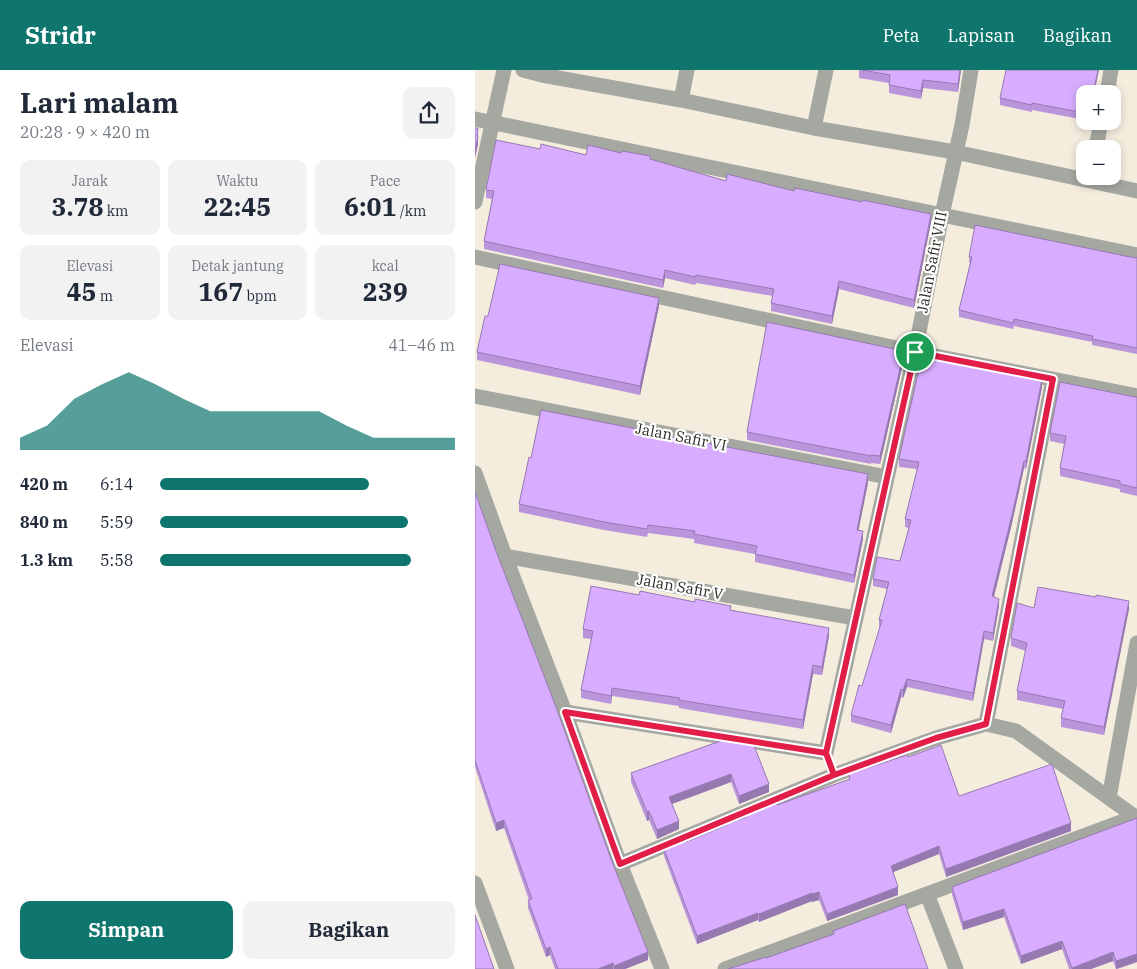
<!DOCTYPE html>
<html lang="id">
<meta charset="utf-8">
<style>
body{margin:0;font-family:"IBM Plex Serif",serif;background:#f2f2f3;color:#1f2937;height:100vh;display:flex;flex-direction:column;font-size:19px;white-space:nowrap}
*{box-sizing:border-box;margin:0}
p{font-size:16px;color:#747a83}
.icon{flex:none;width:28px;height:28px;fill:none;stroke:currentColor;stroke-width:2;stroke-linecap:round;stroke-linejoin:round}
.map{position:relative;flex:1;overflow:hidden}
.panel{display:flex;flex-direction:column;background:#fff;width:475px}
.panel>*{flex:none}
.controls{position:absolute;left:601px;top:15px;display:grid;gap:10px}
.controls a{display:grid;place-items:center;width:45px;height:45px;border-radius:10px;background:#fff;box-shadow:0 2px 8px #0003;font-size:25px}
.pin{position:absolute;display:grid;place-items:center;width:42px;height:42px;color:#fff;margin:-21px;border:2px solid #fff;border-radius:50%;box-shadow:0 1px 5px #0007}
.round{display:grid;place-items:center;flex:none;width:52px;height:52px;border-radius:10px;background:#f2f2f3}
.headline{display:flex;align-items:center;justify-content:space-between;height:85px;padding:0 20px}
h1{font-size:28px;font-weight:700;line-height:38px}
.stats{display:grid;grid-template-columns:repeat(3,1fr);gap:8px;height:85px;padding:5px 20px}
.stats div{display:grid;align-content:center;border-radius:10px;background:#f2f2f3;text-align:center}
.stats b{font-size:25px;font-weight:700}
.stats small{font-size:14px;font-weight:400}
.stats p{font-size:14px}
.chart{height:140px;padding:10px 20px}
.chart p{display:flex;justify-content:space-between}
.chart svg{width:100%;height:90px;margin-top:5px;fill:#0f766e;opacity:.7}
.cta{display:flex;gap:10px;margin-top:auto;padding:10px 20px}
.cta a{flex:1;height:58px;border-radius:10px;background:#0f766e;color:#fff;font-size:20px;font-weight:700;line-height:58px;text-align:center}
.cta a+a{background:#f2f2f3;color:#1f2937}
ul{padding:0 20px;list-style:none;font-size:16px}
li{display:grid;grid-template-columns:80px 60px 1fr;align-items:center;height:38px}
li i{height:12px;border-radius:6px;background:#0f766e}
header{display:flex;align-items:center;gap:30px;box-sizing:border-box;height:70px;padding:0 25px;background:#0f766e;color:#fff}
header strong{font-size:24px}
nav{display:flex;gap:28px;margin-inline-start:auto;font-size:18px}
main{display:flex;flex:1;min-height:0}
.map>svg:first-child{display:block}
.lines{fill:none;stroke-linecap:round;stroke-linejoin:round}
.street{stroke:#a5a7a1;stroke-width:15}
.wall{fill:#ba95db}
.shaded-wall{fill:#9779b2}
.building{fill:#d8adff;stroke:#9779b2}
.route-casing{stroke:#fff;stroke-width:10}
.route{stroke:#e11d48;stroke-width:6}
.labels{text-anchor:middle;stroke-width:4.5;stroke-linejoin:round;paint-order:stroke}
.street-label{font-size:15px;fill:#2f2c27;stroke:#fff}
</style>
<header>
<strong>Stridr</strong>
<nav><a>Peta</a><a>Lapisan</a><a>Bagikan</a></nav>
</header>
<main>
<section class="panel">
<div class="headline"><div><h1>Lari malam</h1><p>20:28 · 9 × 420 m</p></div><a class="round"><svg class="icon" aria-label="share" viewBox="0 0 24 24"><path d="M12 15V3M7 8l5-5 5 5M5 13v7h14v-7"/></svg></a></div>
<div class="stats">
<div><p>Jarak</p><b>3.78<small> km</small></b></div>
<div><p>Waktu</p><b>22:45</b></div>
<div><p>Pace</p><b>6:01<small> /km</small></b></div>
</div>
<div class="stats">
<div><p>Elevasi</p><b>45<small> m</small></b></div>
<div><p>Detak jantung</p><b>167<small> bpm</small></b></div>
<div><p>kcal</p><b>239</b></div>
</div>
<div class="chart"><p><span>Elevasi</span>41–46 m</p>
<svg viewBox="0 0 160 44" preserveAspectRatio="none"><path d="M0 44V38L10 32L20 19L30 12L40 6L50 12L60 19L70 25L80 25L90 25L100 25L110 25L120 32L130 38L140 38L150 38L160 38V44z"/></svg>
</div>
<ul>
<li><b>420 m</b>6:14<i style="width:71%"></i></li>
<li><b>840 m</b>5:59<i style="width:84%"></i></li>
<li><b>1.3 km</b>5:58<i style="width:85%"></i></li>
</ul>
<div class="cta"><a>Simpan</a><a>Bagikan</a></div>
</section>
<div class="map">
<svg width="662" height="899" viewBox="0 0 662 899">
<rect width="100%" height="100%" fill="#f4edde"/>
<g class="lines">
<path class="street" d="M 48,0 L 67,5 L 206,30 L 339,58 L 480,82 L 662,121
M 632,24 L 636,0
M 206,30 L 212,0
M 0,49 L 662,185
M 339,58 L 351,0
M 621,79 L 626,51
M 0,132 L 29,0
M 0,187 L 440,282 L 662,326
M 0,326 L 412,407
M 0,403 L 30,486 L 90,642 L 145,794 L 187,899
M 30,486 L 380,548
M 90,642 L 351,683
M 511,654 L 541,661 L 659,746
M 351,683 L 440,282 L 467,145 L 487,55 L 496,0
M 634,728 L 662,573
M 145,794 L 359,705 L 461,668 L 511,654 L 578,309
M 0,813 L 32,899
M 452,824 L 481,899
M 250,899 L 662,746"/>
</g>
<path class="wall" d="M 384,0 L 486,0 L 483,22 L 448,18 L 446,29 L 414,23 L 414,13 L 384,8 Z
M 610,24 L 610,50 L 557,40 L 557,42 L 525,35 L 525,28 Z
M 65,79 L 111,85 L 146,83 L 175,89 L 251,111 L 319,121 L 456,152 L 439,238 L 364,219 L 357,254 L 296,241 L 296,233 L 298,226 L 221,213 L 220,215 L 190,208 L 188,218 L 9,179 L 9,171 L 17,129 L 11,128 L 11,120 Z
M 494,187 L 662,187 L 662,284 L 617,275 L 617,272 L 539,256 L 538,259 L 484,247 L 484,240 L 495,193 L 494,193 Z
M 184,236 L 165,325 L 2,290 L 2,282 Z
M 429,289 L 405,394 L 396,393 L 396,394 L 272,370 L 272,362 Z
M 567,317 L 551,399 L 549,398 L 537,453 L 519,527 L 524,536 L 518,571 L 509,569 L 498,631 L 432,617 L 428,628 L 426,627 L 416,663 L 376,652 L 376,645 L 387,616 L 405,558 L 404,557 L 404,550 L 412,519 L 398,516 L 398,509 L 425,491 L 434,458 L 430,457 L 430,449 L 442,399 L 424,397 L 424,389 Z
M 660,327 L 662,327 L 662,426 L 645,422 L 645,419 L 585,406 L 585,398 L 589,374 L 575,371 L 575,363 Z
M 393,413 L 383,460 L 388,469 L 379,513 L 280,492 L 280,484 L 219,473 L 219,469 L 173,463 L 172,467 L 129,460 L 44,442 L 44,434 Z
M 0,422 L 21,481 L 173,890 L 150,899 L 80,899 L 75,885 L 71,887 L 53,838 L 53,830 L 54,830 L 29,758 L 21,761 L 0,697 Z
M 164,525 L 256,540 L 354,566 L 347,605 L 338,604 L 328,659 L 204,638 L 204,636 L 137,626 L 136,634 L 106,628 L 106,620 L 116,569 L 108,568 L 108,559 Z
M 559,538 L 654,539 L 629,665 L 586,657 L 586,648 L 588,639 L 542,630 L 542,621 L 551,581 L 536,576 L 536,568 Z
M 251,669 L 294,722 L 264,734 L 256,712 L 197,734 L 204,759 L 182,769 L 174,750 L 172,751 L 156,712 L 156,703 Z
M 433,687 L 484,726 L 596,761 L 471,807 L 464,784 L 418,802 L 423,825 L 352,851 L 344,830 L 337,832 L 337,831 L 284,852 L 283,850 L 222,874 L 189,786 L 189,779 L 211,772 L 271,747 L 271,744 L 302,735 L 374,710 L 374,704 Z
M 662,748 L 662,892 L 642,899 L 641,899 L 638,891 L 616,899 L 594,899 L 587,879 L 546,894 L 529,847 L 488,860 L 477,825 L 477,817 Z"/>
<path class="shaded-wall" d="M 485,0 L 486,0 L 483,22 L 483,14 Z
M 623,0 L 624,0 L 619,24 L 618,24 Z
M 448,10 L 448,18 L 446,29 L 446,21 Z
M 3,58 L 3,75 L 0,88 L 0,80 Z
M 456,144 L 456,152 L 439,238 L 439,230 Z
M 190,200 L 190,208 L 188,218 L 188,210 Z
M 364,211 L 364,219 L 357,254 L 357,246 Z
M 184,228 L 184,236 L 165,325 L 165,316 Z
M 429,281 L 429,289 L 405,394 L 405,386 Z
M 567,309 L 567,317 L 551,399 L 551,391 Z
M 549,391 L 549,398 L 537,453 L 517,534 L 517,526 Z
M 393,404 L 393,413 L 382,468 L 382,460 Z
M 388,461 L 388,469 L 379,513 L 379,505 Z
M 524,529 L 524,536 L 518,571 L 518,563 Z
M 654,531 L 654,539 L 629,665 L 629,657 Z
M 354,558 L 354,566 L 347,605 L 347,597 Z
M 509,561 L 509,569 L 498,631 L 498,623 Z
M 338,595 L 338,604 L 328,659 L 328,650 Z
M 432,609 L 432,617 L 428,628 L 428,620 Z
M 137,618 L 137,626 L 136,634 L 136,626 Z
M 426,619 L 426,627 L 416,663 L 416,655 Z
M 256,704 L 256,712 L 194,735 L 194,727 Z
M 294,714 L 294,722 L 264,734 L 264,726 Z
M 174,741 L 174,750 L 172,751 L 172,742 Z
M 29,750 L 29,758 L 21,761 L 21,753 Z
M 204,751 L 204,759 L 182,769 L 182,760 Z
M 596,753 L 596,761 L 471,807 L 471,799 Z
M 464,776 L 464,784 L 416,803 L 416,796 Z
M 423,817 L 423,825 L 352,851 L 352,844 Z
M 344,822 L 344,830 L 337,832 L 337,824 Z
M 337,823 L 337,831 L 284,852 L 284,844 Z
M 529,839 L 529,847 L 488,860 L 488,852 Z
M 283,843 L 283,850 L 222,874 L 222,866 Z
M 587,871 L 587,879 L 546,894 L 546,886 Z
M 75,877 L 75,885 L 71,887 L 71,879 Z
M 173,882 L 173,890 L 150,899 L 139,899 L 139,896 Z
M 638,882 L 638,891 L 616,899 L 597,899 L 597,898 Z
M 662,884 L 662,892 L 641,899 L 641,891 Z
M 138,893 L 138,899 L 123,899 Z"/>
<path class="building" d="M 387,0 L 485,0 L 483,14 L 448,10 L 446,21 L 414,15 L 415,5 Z
M 531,0 L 623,0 L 618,24 L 610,24 L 610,43 L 557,33 L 557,35 L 525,28 Z
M 0,58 L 3,58 L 2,66 L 3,67 L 0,80 Z
M 21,70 L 65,79 L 66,74 L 111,85 L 113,75 L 146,83 L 147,81 L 175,86 L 175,89 L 251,111 L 252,104 L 319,121 L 320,118 L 387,132 L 387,130 L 456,144 L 439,230 L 364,211 L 357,246 L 296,233 L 299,219 L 221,205 L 220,207 L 190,200 L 188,210 L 9,171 L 19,121 L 11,120 Z
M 500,155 L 660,188 L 662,187 L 662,278 L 617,269 L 618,266 L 539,249 L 538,253 L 484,240 L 497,187 L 494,187 Z
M 25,194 L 184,228 L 165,316 L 2,282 L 10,246 L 13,246 Z
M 292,252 L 429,281 L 405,386 L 396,385 L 396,386 L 272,362 Z
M 447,285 L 567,309 L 551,391 L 549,391 L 537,445 L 517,526 L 524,529 L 518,563 L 509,561 L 498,623 L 432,609 L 428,620 L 426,619 L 416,655 L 376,645 L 384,615 L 387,616 L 407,550 L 404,550 L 414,512 L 398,509 L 402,487 L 425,491 L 436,450 L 430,449 L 444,392 L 424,389 Z
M 585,312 L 660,327 L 662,327 L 662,418 L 645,414 L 645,411 L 585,398 L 591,366 L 575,363 Z
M 66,340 L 172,361 L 200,368 L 200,367 L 393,404 L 382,460 L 388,461 L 379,505 L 280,484 L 282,476 L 219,464 L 220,461 L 173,455 L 172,459 L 129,452 L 44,434 L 54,387 L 56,388 Z
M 0,422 L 21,481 L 81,637 L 136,789 L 173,882 L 139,896 L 138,893 L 123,899 L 83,899 L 75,877 L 71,879 L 53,830 L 57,829 L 29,750 L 21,753 L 0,690 Z
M 116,516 L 164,525 L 165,521 L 220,532 L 220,529 L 256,536 L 255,540 L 354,558 L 347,597 L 338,595 L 328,650 L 204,630 L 205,628 L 137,618 L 136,626 L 106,620 L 118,561 L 108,559 Z
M 563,517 L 621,527 L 621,525 L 654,531 L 629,657 L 586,648 L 590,631 L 542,621 L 552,573 L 536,568 L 542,533 L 559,538 Z
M 251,669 L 278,673 L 294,714 L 264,726 L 256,704 L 194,727 L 204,751 L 182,760 L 174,741 L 172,742 L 156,703 Z
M 466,675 L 484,726 L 577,694 L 596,753 L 471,799 L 464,776 L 416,796 L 423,817 L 352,844 L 344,822 L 337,824 L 337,823 L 284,844 L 283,843 L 222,866 L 189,779 L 211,769 L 211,772 L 252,755 L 252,754 L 272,747 L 271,744 L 301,732 L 302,735 L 375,709 L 374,704 L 432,685 L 433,687 Z
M 662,748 L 662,884 L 641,891 L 638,882 L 597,898 L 587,871 L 546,886 L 529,839 L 488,852 L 477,817 Z
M 430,834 L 453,899 L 253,899 L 291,887 L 291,888 L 359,864 L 358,861 Z
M 0,845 L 19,899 L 0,899 Z"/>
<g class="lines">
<defs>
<path id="route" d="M 440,282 L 351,683 L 359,705 L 145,794 L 90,642 L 351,683 L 359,705 L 461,668 L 511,654 L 578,309 L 440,282"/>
</defs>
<use href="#route" class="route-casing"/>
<use href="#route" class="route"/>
</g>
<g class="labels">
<g class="street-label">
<text transform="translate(457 192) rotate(-79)" y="5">Jalan Safir VIII</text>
<text transform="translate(206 367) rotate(11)" y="5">Jalan Safir VI</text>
<text transform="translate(205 517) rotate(10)" y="5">Jalan Safir V</text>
</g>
</g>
</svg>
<div class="controls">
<a>+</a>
<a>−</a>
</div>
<div class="pin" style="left:440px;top:282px;background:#1e9e55"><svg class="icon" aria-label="arrive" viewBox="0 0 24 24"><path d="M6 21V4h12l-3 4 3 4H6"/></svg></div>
</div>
</main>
